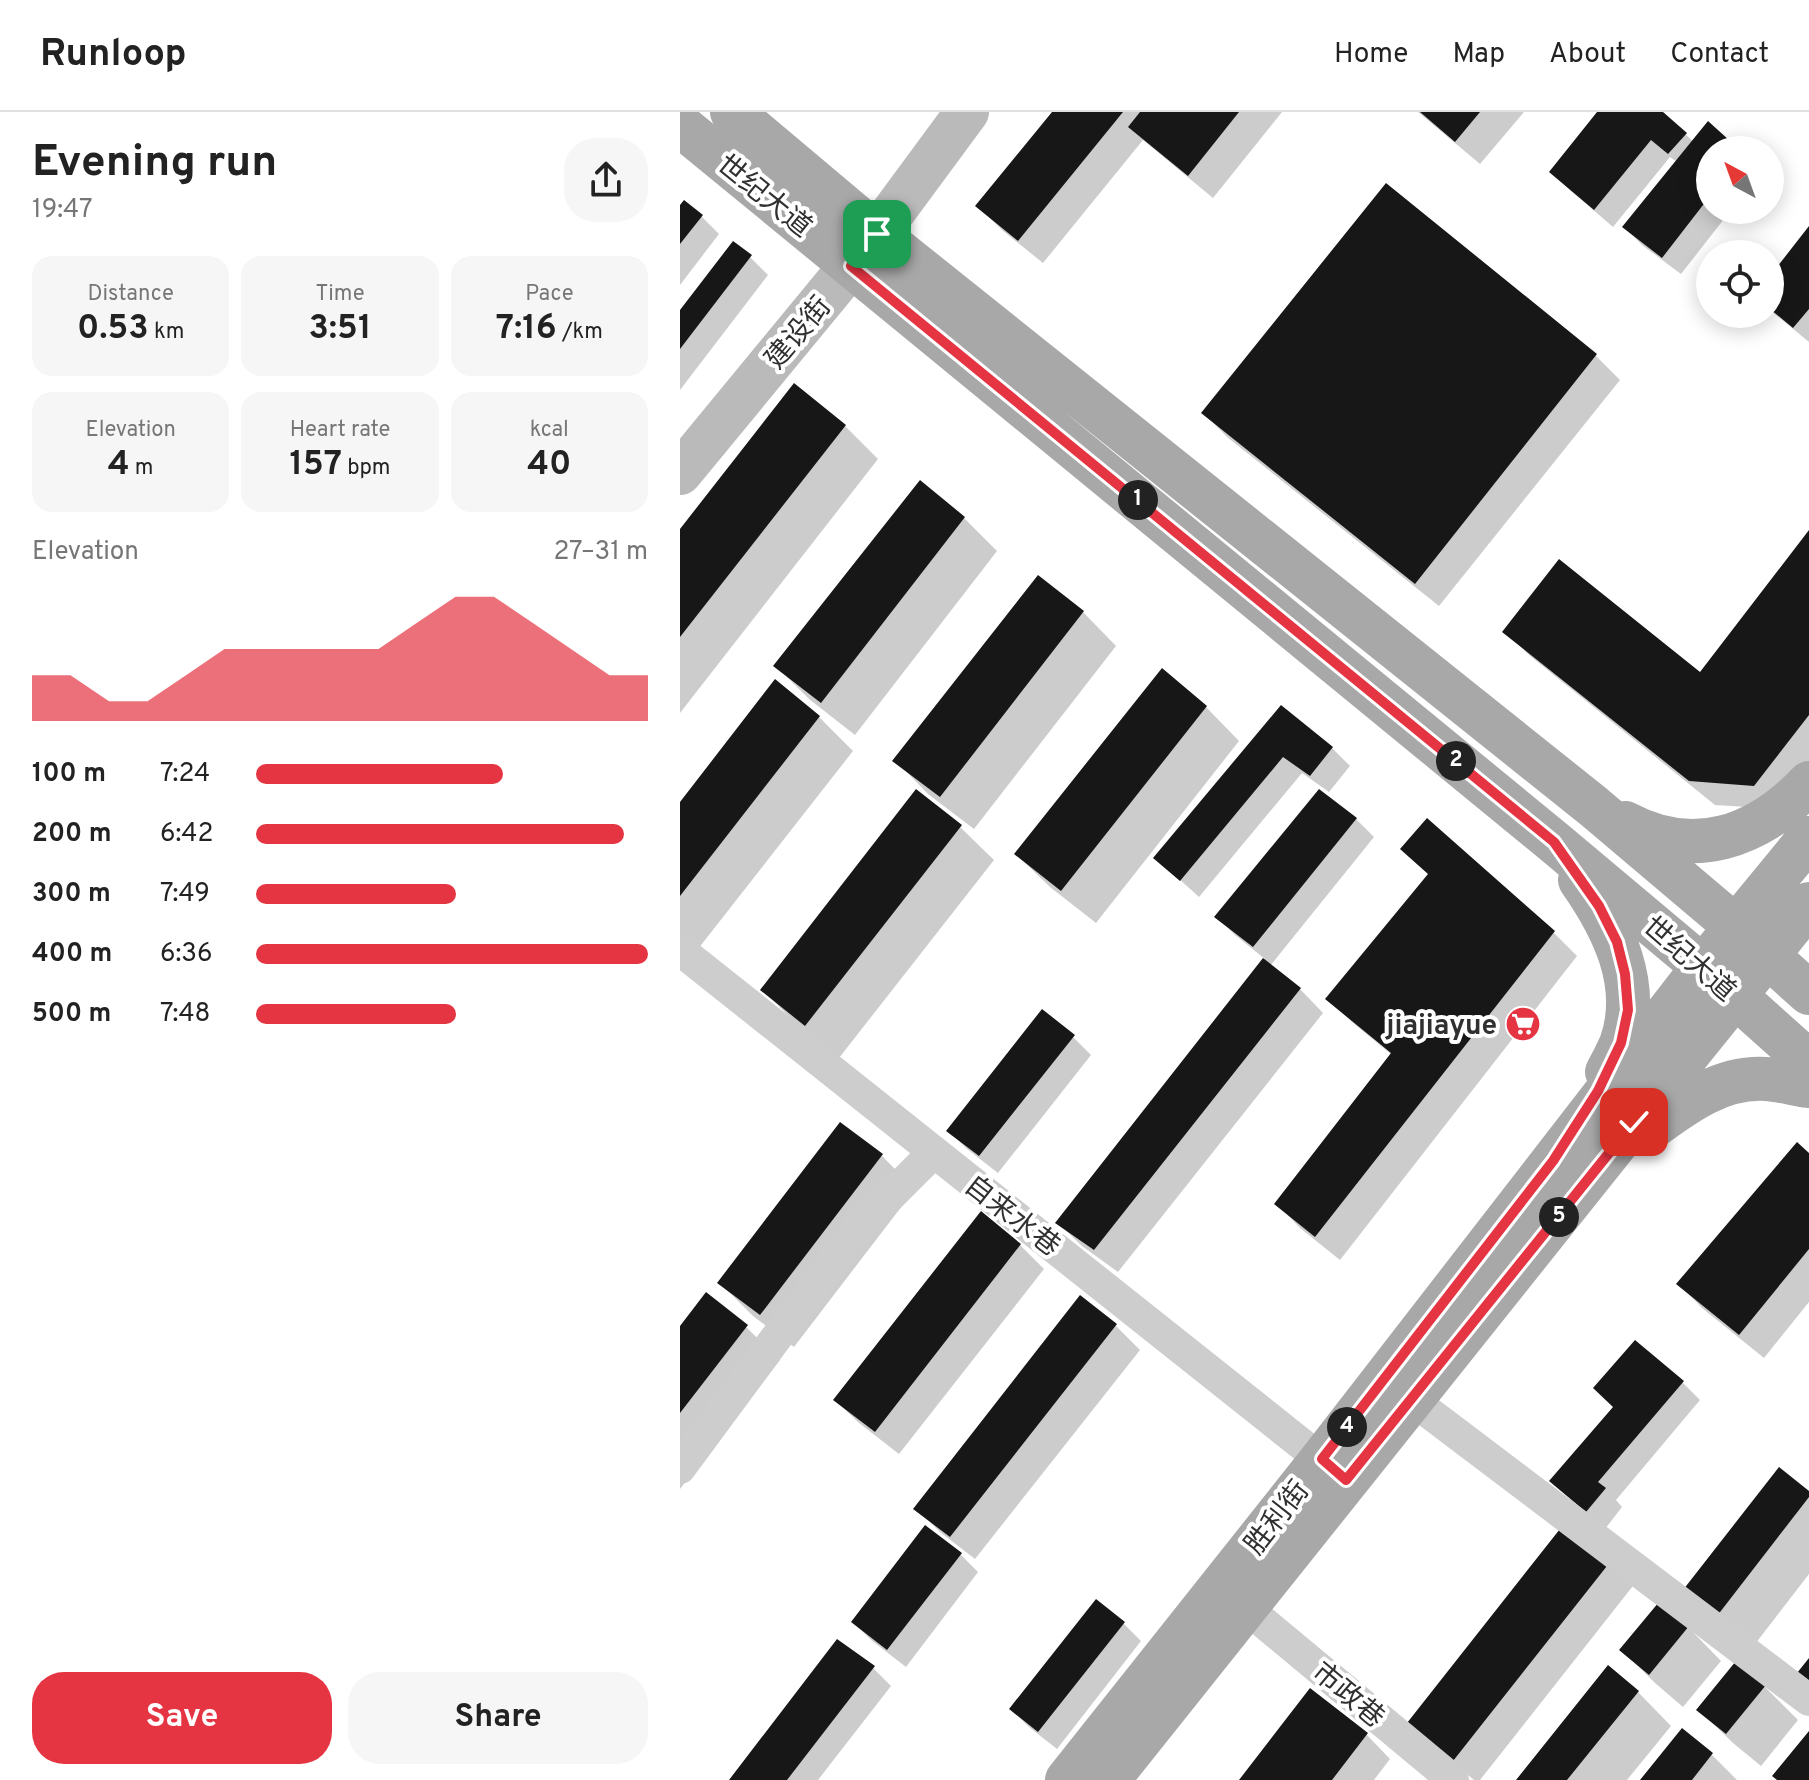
<!DOCTYPE html>
<meta charset="utf-8">
<style>
body{margin:0;font-family:Overpass,"Noto Sans SC",sans-serif;background:#f6f6f6;color:#222;height:100vh;display:flex;flex-direction:column;font-size:30px;white-space:nowrap}
*{box-sizing:border-box;margin:0}
p{font-size:26px;color:#767676}
.icon{flex:none;width:44px;height:44px;fill:none;stroke:currentColor;stroke-width:2;stroke-linecap:round;stroke-linejoin:round}
.map{position:relative;flex:1;overflow:hidden}
.details{display:flex;flex-direction:column;background:#fff;width:680px}
.details>*{flex:none}
.needle{width:52px;rotate:319deg}
.tools{position:absolute;left:1016px;top:24px;display:grid;gap:16px}
.tools a{display:grid;place-items:center;width:88px;height:88px;border-radius:50%;background:#fff;box-shadow:0 4px 20px #0003;font-size:40px}
.pin{position:absolute;display:grid;place-items:center;width:68px;height:68px;color:#fff;margin:-34px;border-radius:16px;box-shadow:0 4px 12px #0006}
.km{position:absolute;width:40px;height:40px;margin:-20px;border-radius:50%;background:#222;color:#fff;font-size:22px;line-height:40px;text-align:center}
.round{display:grid;place-items:center;flex:none;width:84px;height:84px;border-radius:32px;background:#f6f6f6}
.summary{display:flex;align-items:center;justify-content:space-between;height:136px;padding:0 32px}
h1{font-size:44px;font-weight:700;line-height:60px}
.metrics{display:grid;grid-template-columns:repeat(3,1fr);gap:12px;height:136px;padding:8px 32px}
.metrics div{display:grid;align-content:center;border-radius:20px;background:#f6f6f6;text-align:center}
.metrics b{font-size:34px;font-weight:700}
.metrics small{font-size:22px;font-weight:400}
.metrics p{font-size:22px}
.chart{height:224px;padding:16px 32px}
.chart p{display:flex;justify-content:space-between}
.chart svg{width:100%;height:144px;margin-top:8px;fill:#e53543;opacity:.7}
.button{display:flex;gap:16px;margin-top:auto;padding:16px 32px}
.button a{flex:1;height:92px;border-radius:32px;background:#e53543;color:#fff;font-size:32px;font-weight:700;line-height:92px;text-align:center}
.button a+a{background:#f6f6f6;color:#222}
ul{padding:0 32px;list-style:none;font-size:26px}
li{display:grid;grid-template-columns:128px 96px 1fr;align-items:center;height:60px}
li i{height:20px;border-radius:10px;background:#e53543}
header{display:flex;align-items:center;gap:48px;box-sizing:border-box;height:112px;padding:0 40px;background:#fff;border-bottom:2px solid #e0e0e0}
header strong{font-size:38px}
nav{display:flex;gap:44px;margin-inline-start:auto;font-size:28px}
main{display:flex;flex:1;min-height:0}
.map>svg:first-child{display:block}
.shadow{fill:#0003}
.building{fill:#171717}
.lines{fill:none;stroke-linecap:round;stroke-linejoin:round}
.street{stroke:#cdcdcd;stroke-width:32}
.secondary{stroke:#bababa;stroke-width:44}
.primary{stroke:#a8a8a8;stroke-width:44}
.route-casing{stroke:#fff;stroke-width:16}
.route{stroke:#e53543;stroke-width:10}
.labels{text-anchor:middle;stroke-width:8;stroke-linejoin:round;paint-order:stroke}
.street-label{font-size:28px;fill:#303030;stroke:#fff}
.poi-label{font-size:28px;font-weight:bold;fill:#303030;stroke:#fff;text-anchor:end}
</style>
<header>
<strong>Runloop</strong>
<nav><a>Home</a><a>Map</a><a>About</a><a>Contact</a></nav>
</header>
<main>
<section class="details">
<div class="summary"><div><h1>Evening run</h1><p>19:47</p></div><a class="round"><svg class="icon" aria-label="share" viewBox="0 0 24 24"><path d="M12 15V3M7 8l5-5 5 5M5 13v7h14v-7"/></svg></a></div>
<div class="metrics">
<div><p>Distance</p><b>0.53<small> km</small></b></div>
<div><p>Time</p><b>3:51</b></div>
<div><p>Pace</p><b>7:16<small> /km</small></b></div>
</div>
<div class="metrics">
<div><p>Elevation</p><b>4<small> m</small></b></div>
<div><p>Heart rate</p><b>157<small> bpm</small></b></div>
<div><p>kcal</p><b>40</b></div>
</div>
<div class="chart"><p><span>Elevation</span>27–31 m</p>
<svg viewBox="0 0 160 44" preserveAspectRatio="none"><path d="M0 44V30L10 30L20 38L30 38L40 30L50 22L60 22L70 22L80 22L90 22L100 14L110 6L120 6L130 14L140 22L150 30L160 30V44z"/></svg>
</div>
<ul>
<li><b>100 m</b>7:24<i style="width:63%"></i></li>
<li><b>200 m</b>6:42<i style="width:94%"></i></li>
<li><b>300 m</b>7:49<i style="width:51%"></i></li>
<li><b>400 m</b>6:36<i style="width:100%"></i></li>
<li><b>500 m</b>7:48<i style="width:51%"></i></li>
</ul>
<div class="button"><a>Save</a><a>Share</a></div>
</section>
<div class="map">
<svg width="1129" height="1668" viewBox="0 0 1129 1668">
<rect width="100%" height="100%" fill="#fff"/>
<path class="shadow" d="M 375,0 L 602,0 L 533,86 L 463,28 L 363,151 L 322,118 L 298,94 Z
M 738,0 L 844,0 L 800,52 Z
M 920,0 L 980,0 L 1014,30 L 1057,38 L 1030,38 L 1030,98 L 1051,98 L 1001,162 L 962,133 L 944,115 L 997,50 L 990,45 L 933,115 L 890,78 L 872,60 Z
M 707,74 L 916,244 L 940,268 L 759,494 L 547,325 L 524,301 Z
M 0,96 L 21,104 L 39,122 L 0,173 Z
M 1129,117 L 1129,230 L 1090,198 L 1090,167 Z
M 70,145 L 88,163 L 0,278 L 0,201 Z
M 165,314 L 198,347 L 0,601 L 0,420 Z
M 284,406 L 317,439 L 175,623 L 129,587 L 96,554 Z
M 1129,422 L 1129,657 L 1098,697 L 1035,693 L 849,543 L 825,519 L 1020,563 Z
M 403,500 L 436,534 L 294,717 L 248,682 L 215,648 Z
M 483,559 L 526,595 L 559,629 L 416,811 L 370,775 L 336,742 Z
M 95,570 L 139,605 L 173,639 L 18,837 L 0,822 L 0,693 Z
M 601,596 L 652,636 L 670,654 L 649,680 L 622,661 L 519,785 L 476,746 Z
M 640,680 L 676,707 L 694,725 L 590,854 L 620,877 L 643,901 L 438,1160 L 402,1134 L 378,1111 L 585,847 L 555,823 L 537,805 Z
M 280,715 L 314,748 L 159,946 L 116,912 L 83,878 Z
M 873,820 L 897,844 L 660,1148 L 620,1116 L 597,1092 L 712,943 L 672,910 L 648,887 Z
M 393,925 L 411,943 L 318,1061 L 287,1037 L 269,1019 Z
M 160,1013 L 202,1044 L 235,1077 L 114,1235 L 73,1204 L 40,1171 Z
M 1129,1043 L 1129,1190 L 1084,1246 L 1022,1196 L 999,1172 Z
M 340,1133 L 364,1157 L 219,1342 L 179,1311 L 155,1288 Z
M 400,1186 L 436,1214 L 460,1238 L 295,1447 L 260,1420 L 236,1396 Z
M 66,1215 L 100,1248 L 0,1377 L 0,1217 Z
M 1002,1270 L 1020,1288 L 936,1388 L 942,1395 L 925,1417 L 872,1369 Z
M 1129,1382 L 1129,1462 L 1072,1536 L 1006,1478 Z
M 280,1442 L 298,1460 L 226,1555 L 191,1528 L 173,1510 Z
M 936,1442 L 960,1465 L 800,1668 L 794,1668 L 754,1635 Z
M 443,1511 L 461,1529 L 377,1637 L 349,1615 L 331,1597 Z
M 1008,1515 L 1041,1549 L 1003,1595 L 975,1571 L 942,1538 Z
M 1057,1552 L 1085,1575 L 1118,1608 L 1081,1654 L 1053,1631 L 1019,1598 Z
M 193,1556 L 211,1574 L 138,1668 L 51,1668 Z
M 630,1579 L 687,1623 L 710,1647 L 694,1668 L 562,1668 Z
M 958,1580 L 991,1614 L 947,1668 L 839,1668 Z
M 1002,1619 L 1032,1643 L 1057,1668 L 963,1668 Z"/>
<path class="building" d="M 372,0 L 443,0 L 338,129 L 295,94 Z
M 460,0 L 559,0 L 508,64 L 448,15 Z
M 740,0 L 800,0 L 775,30 Z
M 917,0 L 983,0 L 1007,21 L 988,42 L 971,28 L 914,98 L 869,60 Z
M 1028,9 L 1060,38 L 1030,38 L 1030,84 L 982,146 L 942,115 Z
M 706,71 L 917,242 L 735,472 L 521,301 Z
M 4,88 L 23,103 L 0,132 L 0,93 Z
M 1129,114 L 1129,197 L 1113,216 L 1090,197 L 1090,164 Z
M 53,129 L 72,143 L 0,237 L 0,198 Z
M 114,271 L 166,313 L 0,525 L 0,417 Z
M 240,368 L 285,405 L 141,591 L 93,554 Z
M 1129,418 L 1129,603 L 1074,674 L 1009,669 L 822,520 L 879,447 L 1020,560 Z
M 358,463 L 404,499 L 260,685 L 212,649 Z
M 482,556 L 527,594 L 381,779 L 334,742 Z
M 95,567 L 140,604 L 0,784 L 0,690 Z
M 601,593 L 653,635 L 630,664 L 603,645 L 500,769 L 473,746 Z
M 236,677 L 282,713 L 125,914 L 80,878 Z
M 639,677 L 677,706 L 573,835 L 534,805 Z
M 747,706 L 875,819 L 635,1125 L 594,1092 L 711,941 L 645,887 L 748,762 L 720,737 Z
M 583,846 L 621,876 L 414,1138 L 375,1111 Z
M 362,897 L 395,923 L 299,1044 L 266,1019 Z
M 160,1010 L 203,1042 L 80,1203 L 37,1171 Z
M 1117,1030 L 1129,1041 L 1129,1137 L 1059,1223 L 996,1172 Z
M 301,1099 L 341,1132 L 195,1320 L 153,1288 Z
M 26,1180 L 68,1213 L 0,1301 L 0,1214 Z
M 400,1183 L 437,1212 L 270,1425 L 233,1397 Z
M 955,1228 L 1004,1269 L 918,1370 L 926,1376 L 906,1400 L 869,1369 L 933,1295 L 913,1276 Z
M 1099,1355 L 1129,1379 L 1129,1385 L 1037,1504 L 1003,1478 Z
M 891,1403 L 938,1440 L 773,1649 L 727,1611 Z
M 245,1413 L 282,1441 L 207,1538 L 171,1510 Z
M 416,1487 L 445,1510 L 358,1620 L 329,1597 Z
M 979,1490 L 1009,1514 L 969,1563 L 939,1538 Z
M 157,1527 L 195,1554 L 107,1668 L 49,1668 Z
M 1129,1546 L 1129,1578 L 1113,1566 Z
M 1056,1549 L 1086,1573 L 1046,1622 L 1016,1598 Z
M 928,1553 L 959,1579 L 887,1668 L 836,1668 Z
M 630,1576 L 688,1621 L 652,1668 L 559,1668 Z
M 1002,1616 L 1033,1641 L 1012,1668 L 960,1668 Z
M 1129,1619 L 1129,1668 L 1097,1668 L 1092,1664 Z"/>
<g class="lines">
<path class="street" d="M 0,838 L 658,1361
M 731,1287 L 1129,1588
M 0,1356 L 175,1119 L 254,1040
M 565,1495 L 773,1668"/>
<path class="secondary" d="M 0,361 L 197,122 L 287,0"/>
<path class="primary" d="M 52,0 L 197,122 L 913,694 L 1056,815 L 1129,881
M 0,13 L 874,730 L 1023,855 L 1129,950
M 945,711 C 1014,748 1078,725 1129,671
M 900,768 C 933,815 962,873 941,932 C 937,941 932,951 927,960
M 963,1022 C 1000,995 1038,964 1086,967 C 1100,968 1115,972 1129,974
M 387,1668 L 642,1347 L 1023,855 L 1129,726
M 428,1668 C 660,1375 894,1083 1129,792"/>
</g>
<g class="lines">
<defs>
<path id="route" d="M 197,122 L 171,154 L 874,730 L 919,794 L 937,830 L 945,862 L 948,898 L 941,931 L 918,979 L 873,1049 L 642,1347 L 666,1368 L 954,1010"/>
</defs>
<use href="#route" class="route-casing"/>
<use href="#route" class="route"/>
</g>
<defs>
<symbol id="supermarket-disc" viewBox="-11 -11 22 22"><circle r="9.5" fill="#e53543" stroke="#fff"/><path d="M-6-5.5h2.5l.6 2H6L4.5 2H-2.5L-4.4-4H-6ZM-1.5 3.2a1.3 1.3 0 1 0 .1 0ZM3 3.2a1.3 1.3 0 1 0 .1 0Z" fill="#fff"/></symbol>
</defs>
<g fill-rule="evenodd">
<use href="#supermarket-disc" x="823" y="892" width="40" height="40"/>
</g>
<g class="labels">
<g class="street-label">
<text transform="translate(85 83) rotate(39)" y="10">世纪大道</text>
<text transform="translate(117 220) rotate(-50)" y="10">建设街</text>
<text transform="translate(1010 846) rotate(41)" y="10">世纪大道</text>
<text transform="translate(333 1103) rotate(38)" y="10">自来水巷</text>
<text transform="translate(596 1405) rotate(-52)" y="10">胜利街</text>
<text transform="translate(669 1582) rotate(40)" y="10">市政巷</text>
</g>
<g class="poi-label">
<text x="817" y="922">jiajiayue</text>
</g>
</g>
</svg>
<div class="tools">
<a><svg class="needle" viewBox="-14 -14 28 28"><path d="M0-13l5 13h-10z" fill="#e53935"/><path d="M0 13l5-13h-10z" fill="#767676"/></svg></a>
<a><svg class="icon" aria-label="locate" viewBox="0 0 24 24"><circle cx="12" cy="12" r="6"/><path d="M12 2v4M12 18v4M2 12h4M18 12h4"/></svg></a>
</div>
<div class="pin" style="left:197px;top:122px;background:#1e9e55"><svg class="icon" aria-label="arrive" viewBox="0 0 24 24"><path d="M6 21V4h12l-3 4 3 4H6"/></svg></div>
<div class="pin" style="left:954px;top:1010px;background:#d93025"><svg class="icon" aria-label="check" viewBox="0 0 24 24"><path d="M5 12l5 5 9-10"/></svg></div>
<b class="km" style="left:458px;top:388px">1</b>
<b class="km" style="left:776px;top:649px">2</b>
<b class="km" style="left:667px;top:1315px">4</b>
<b class="km" style="left:879px;top:1105px">5</b>
</div>
</main>
